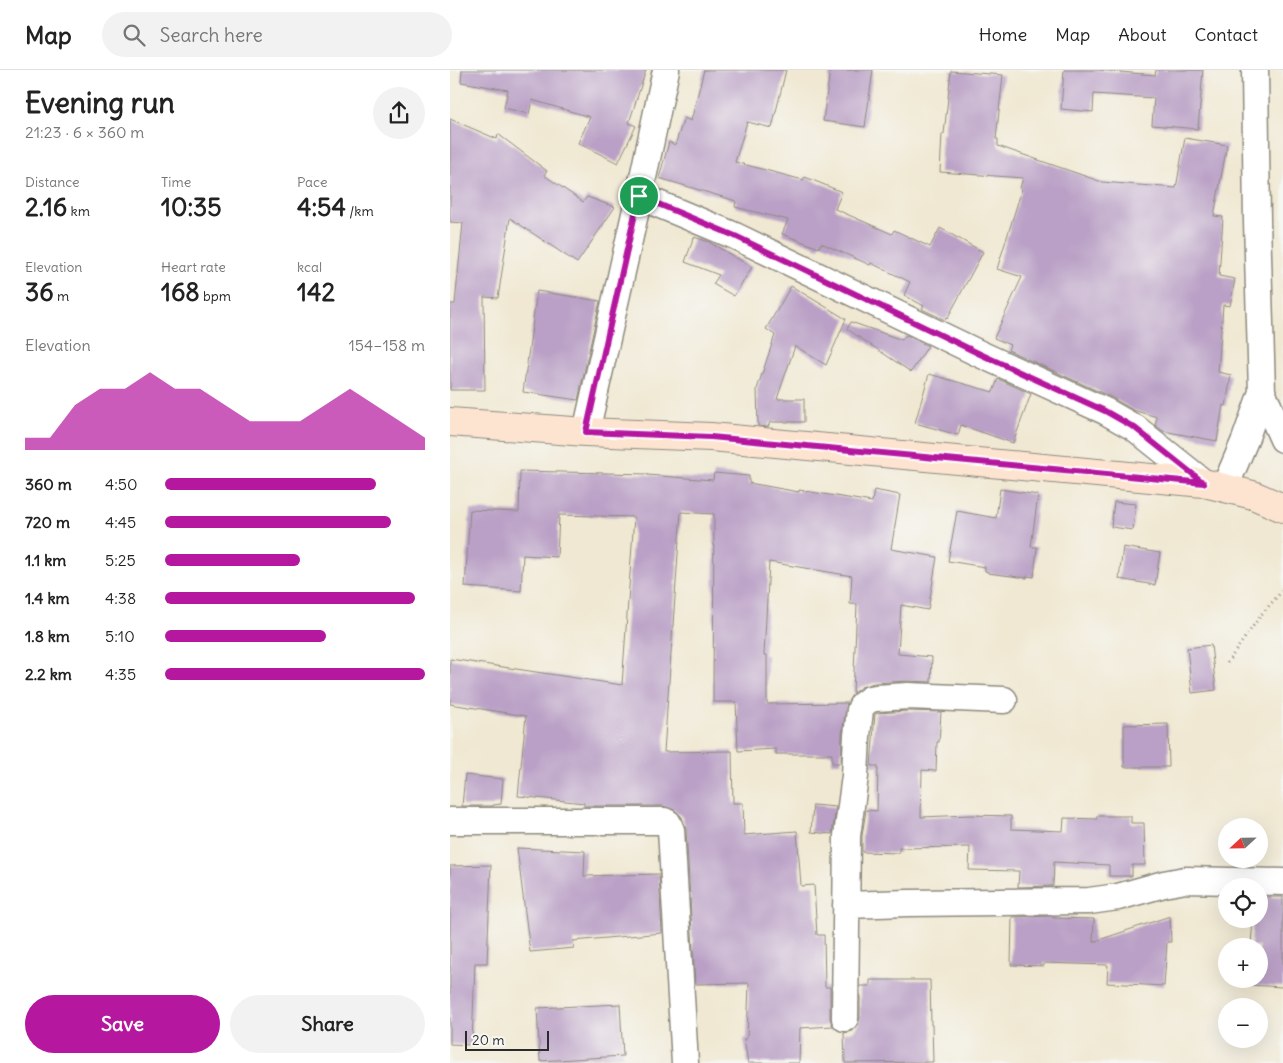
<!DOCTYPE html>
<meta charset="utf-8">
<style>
body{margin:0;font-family:Delius,sans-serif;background:#f2f2f2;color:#222;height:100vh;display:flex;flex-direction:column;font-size:19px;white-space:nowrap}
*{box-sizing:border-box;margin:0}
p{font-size:16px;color:#767676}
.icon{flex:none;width:28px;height:28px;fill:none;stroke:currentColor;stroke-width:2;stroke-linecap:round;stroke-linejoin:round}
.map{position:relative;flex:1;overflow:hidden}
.side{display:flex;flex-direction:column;background:#fff;width:450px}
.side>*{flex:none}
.needle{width:32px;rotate:248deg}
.tools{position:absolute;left:768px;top:748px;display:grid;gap:10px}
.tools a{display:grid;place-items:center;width:50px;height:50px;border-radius:50%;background:#fff;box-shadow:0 5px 20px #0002;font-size:25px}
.scale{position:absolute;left:15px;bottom:12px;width:84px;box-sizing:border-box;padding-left:5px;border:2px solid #2b2b2b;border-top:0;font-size:14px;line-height:18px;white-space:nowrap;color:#2b2b2b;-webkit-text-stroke:4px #f6f6f2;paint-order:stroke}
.pin{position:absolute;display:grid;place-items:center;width:42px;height:42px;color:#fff;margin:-21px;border:2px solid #fff;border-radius:50%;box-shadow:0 1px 5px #0007}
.round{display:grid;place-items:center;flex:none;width:52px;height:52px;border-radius:26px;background:#f2f2f2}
.headline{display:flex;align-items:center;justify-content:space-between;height:85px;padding:0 25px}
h1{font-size:28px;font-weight:700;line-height:38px}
.metrics{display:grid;grid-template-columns:repeat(3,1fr);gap:8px;height:85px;padding:5px 25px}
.metrics div{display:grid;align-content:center}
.metrics b{font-size:25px;font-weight:700}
.metrics small{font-size:14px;font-weight:400}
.metrics p{font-size:14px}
.chart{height:140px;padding:10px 25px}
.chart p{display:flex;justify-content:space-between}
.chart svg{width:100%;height:90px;margin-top:5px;fill:#b5179e;opacity:.7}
.cta{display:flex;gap:10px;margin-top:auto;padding:10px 25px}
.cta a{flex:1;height:58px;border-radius:30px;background:#b5179e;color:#fff;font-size:20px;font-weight:700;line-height:58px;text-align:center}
.cta a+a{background:#f2f2f2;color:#222}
ul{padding:0 25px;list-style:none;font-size:16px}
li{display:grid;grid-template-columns:80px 60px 1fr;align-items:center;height:38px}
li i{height:12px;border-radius:6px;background:#b5179e}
header{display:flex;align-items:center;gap:30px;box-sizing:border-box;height:70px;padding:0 25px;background:#fff;border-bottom:1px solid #e0e0e0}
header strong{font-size:24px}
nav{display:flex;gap:28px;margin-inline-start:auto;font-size:18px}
.search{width:350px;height:45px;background:#f2f2f2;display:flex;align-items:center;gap:12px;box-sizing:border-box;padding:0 18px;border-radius:28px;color:#767676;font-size:19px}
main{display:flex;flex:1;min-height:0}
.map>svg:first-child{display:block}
.building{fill:#baa0c6}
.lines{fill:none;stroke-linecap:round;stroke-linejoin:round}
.street-casing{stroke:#8e8a7e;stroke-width:29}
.secondary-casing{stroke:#8e8a7e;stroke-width:30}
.path{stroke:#8e8a7e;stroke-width:3;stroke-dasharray:1 4;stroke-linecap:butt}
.street{stroke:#fff;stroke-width:26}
.secondary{stroke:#fde4d1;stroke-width:28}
.route-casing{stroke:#fff;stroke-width:10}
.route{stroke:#b5179e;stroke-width:6}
</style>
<header>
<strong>Map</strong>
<div class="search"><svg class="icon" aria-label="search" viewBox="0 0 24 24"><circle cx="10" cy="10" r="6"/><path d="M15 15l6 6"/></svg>Search here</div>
<nav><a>Home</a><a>Map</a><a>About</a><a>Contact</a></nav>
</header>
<main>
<section class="side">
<div class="headline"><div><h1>Evening run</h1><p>21:23 · 6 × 360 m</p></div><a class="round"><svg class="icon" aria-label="share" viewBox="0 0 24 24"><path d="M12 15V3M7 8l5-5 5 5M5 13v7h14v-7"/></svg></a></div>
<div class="metrics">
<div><p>Distance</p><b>2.16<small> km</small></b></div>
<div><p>Time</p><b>10:35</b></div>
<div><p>Pace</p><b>4:54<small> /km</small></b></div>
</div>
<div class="metrics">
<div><p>Elevation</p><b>36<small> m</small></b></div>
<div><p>Heart rate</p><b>168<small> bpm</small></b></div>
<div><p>kcal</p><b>142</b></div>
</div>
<div class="chart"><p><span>Elevation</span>154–158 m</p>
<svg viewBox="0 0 160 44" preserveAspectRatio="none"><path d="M0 44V38L10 38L20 22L30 14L40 14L50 6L60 14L70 14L80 22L90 30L100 30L110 30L120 22L130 14L140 22L150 30L160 38V44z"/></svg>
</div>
<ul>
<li><b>360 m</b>4:50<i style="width:81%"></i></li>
<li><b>720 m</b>4:45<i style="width:87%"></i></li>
<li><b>1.1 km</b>5:25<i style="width:52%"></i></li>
<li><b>1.4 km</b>4:38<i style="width:96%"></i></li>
<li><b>1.8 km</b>5:10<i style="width:62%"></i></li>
<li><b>2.2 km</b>4:35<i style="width:100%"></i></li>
</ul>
<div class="cta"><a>Save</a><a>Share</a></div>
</section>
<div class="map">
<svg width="833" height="993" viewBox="0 0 833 993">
<rect width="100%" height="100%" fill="#f6f6f2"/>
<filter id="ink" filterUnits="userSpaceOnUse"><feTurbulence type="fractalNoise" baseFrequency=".02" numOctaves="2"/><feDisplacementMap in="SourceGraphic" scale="10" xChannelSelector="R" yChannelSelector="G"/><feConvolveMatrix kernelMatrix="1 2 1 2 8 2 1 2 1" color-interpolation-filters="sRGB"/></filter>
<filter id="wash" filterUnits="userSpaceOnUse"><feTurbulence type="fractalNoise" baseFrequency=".0096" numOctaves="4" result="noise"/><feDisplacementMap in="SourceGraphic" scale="20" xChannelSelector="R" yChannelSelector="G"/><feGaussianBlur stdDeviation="1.12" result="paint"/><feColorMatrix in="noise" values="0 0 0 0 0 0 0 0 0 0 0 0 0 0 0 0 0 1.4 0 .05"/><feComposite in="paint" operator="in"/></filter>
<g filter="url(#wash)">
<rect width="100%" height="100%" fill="#f0e8d2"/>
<g id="blocks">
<path class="building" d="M 12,0 L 196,0 L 179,53 L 186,56 L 168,93 L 128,73 L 140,47 L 82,30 L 79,44 L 54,38 L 58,20 L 11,12 Z
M 254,0 L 336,0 L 322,58 L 297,52 L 285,92 L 353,110 L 355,107 L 392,122 L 385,139 L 442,164 L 444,160 L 480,177 L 490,158 L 533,182 L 497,249 L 496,248 L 495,250 L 472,239 L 474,236 L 454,225 L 460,212 L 421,193 L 420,195 L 371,173 L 369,178 L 332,164 L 338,150 L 285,137 L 286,131 L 209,108 L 219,72 L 225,75 L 234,48 L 241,51 Z
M 380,0 L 423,0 L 415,57 L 373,51 Z
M 614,0 L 647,0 L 705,5 L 706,0 L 753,0 L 748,59 L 702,55 L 704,28 L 644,24 L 643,42 L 611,39 Z
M 501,1 L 553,5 L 546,69 L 548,69 L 548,76 L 652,112 L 726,118 L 735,68 L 777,75 L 764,146 L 773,147 L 769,206 L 785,209 L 780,236 L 773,235 L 768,302 L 781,305 L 776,336 L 773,335 L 767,371 L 713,361 L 705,355 L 707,347 L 683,340 L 661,327 L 558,280 L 560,275 L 544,268 L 572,207 L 547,199 L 572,119 L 570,118 L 573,108 L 490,102 L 492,64 L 494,64 Z
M 0,49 L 47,69 L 48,64 L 97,101 L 94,105 L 133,132 L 137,127 L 165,137 L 127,193 L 60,148 L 48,228 L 34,227 L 35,320 L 0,320 L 0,234 L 5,234 L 13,153 L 0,152 Z
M 244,167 L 259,172 L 302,197 L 284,226 L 263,214 L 269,205 L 235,192 Z
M 341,216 L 396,249 L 376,295 L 345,276 L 327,329 L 354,329 L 354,352 L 320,352 L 318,357 L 308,356 L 307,319 L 325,265 L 316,259 Z
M 87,221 L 150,231 L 128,330 L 73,322 Z
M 401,252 L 452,270 L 456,265 L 478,276 L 461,302 L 397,259 Z
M 479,304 L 543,322 L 548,309 L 581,324 L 563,373 L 511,355 L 508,365 L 465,353 Z
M 70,401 L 197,404 L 197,405 L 263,410 L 264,403 L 299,406 L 299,413 L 349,422 L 349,420 L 422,432 L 424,420 L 450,425 L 441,479 L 487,487 L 478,540 L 451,535 L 448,584 L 482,587 L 481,612 L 457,611 L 424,613 L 411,617 L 403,623 L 407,534 L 400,534 L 402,506 L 319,492 L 314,585 L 317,585 L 317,634 L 397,633 L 392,664 L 391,693 L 382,693 L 382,684 L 326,684 L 326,679 L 288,681 L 286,632 L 263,632 L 264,444 L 231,442 L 214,682 L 282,681 L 283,733 L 293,733 L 294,765 L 347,761 L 351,816 L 364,815 L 367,865 L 374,865 L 375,917 L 380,917 L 380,948 L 383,956 L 350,958 L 349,993 L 298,993 L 294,969 L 297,968 L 299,913 L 245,914 L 236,759 L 232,747 L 225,740 L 214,736 L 134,736 L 134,733 L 68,726 L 76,646 L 0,634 L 0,589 L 172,615 L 184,447 L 109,445 L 107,487 L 73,485 L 71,521 L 15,517 L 20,440 L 69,442 Z
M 550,419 L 588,425 L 581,477 L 587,477 L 584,507 L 577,506 L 577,508 L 538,503 L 538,502 L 535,501 L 535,497 L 498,491 L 507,441 L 546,448 Z
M 664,432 L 686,434 L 683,460 L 661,457 Z
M 673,477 L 710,483 L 705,515 L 669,509 Z
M 761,575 L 766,620 L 742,623 L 737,578 Z
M 458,641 L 491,642 L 489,672 L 487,672 L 486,701 L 472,700 L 471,747 L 520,745 L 561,746 L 561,759 L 613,761 L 614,748 L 647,749 L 647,746 L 681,746 L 681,753 L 694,753 L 695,795 L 682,795 L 682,806 L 659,806 L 659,795 L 604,792 L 603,816 L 568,817 L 569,801 L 519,800 L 520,777 L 449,778 L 449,783 L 412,782 L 412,766 L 416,740 L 427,741 L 428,696 L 421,696 L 425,644 L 428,643 Z
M 718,654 L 719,697 L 674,697 L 674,655 Z
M 15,705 L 53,709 L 51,734 L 43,735 L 43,736 L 12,736 Z
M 363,735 L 386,737 L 382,764 L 361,762 Z
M 67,778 L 135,781 L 134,806 L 209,804 L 212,863 L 123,871 L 124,878 L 80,882 Z
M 41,795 L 37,893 L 25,893 L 22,975 L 0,974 L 0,796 Z
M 809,827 L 833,827 L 833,917 L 799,915 L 799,909 L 809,909 L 809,876 L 801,876 L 803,849 L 809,849 Z
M 603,846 L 603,848 L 644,849 L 643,872 L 720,846 L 721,872 L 717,872 L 714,916 L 657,913 L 658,895 L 594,893 L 594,896 L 561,895 L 562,847 Z
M 420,910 L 480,910 L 481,955 L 482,955 L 483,992 L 395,993 L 394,963 L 403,961 L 408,955 L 410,948 L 410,916 L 420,916 Z
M 170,934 L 173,986 L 90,991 L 87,938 Z"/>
</g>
</g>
<g filter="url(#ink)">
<use href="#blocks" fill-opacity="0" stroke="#8e8a7e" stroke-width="1"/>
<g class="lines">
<defs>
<path id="street" d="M 805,0 L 807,151 L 812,322 L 833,369
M 189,126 L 216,0
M 136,362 L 189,126 L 285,166 L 530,284 L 655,341 L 685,358 L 754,413
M 775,417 L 795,370 L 812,322
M 0,751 L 214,751 L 218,753 L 221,760 L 235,993
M 396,835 L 458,833 L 639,831 L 668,827 L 714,814 L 735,810 L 833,812
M 395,948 L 397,766 L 405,706 L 407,666 L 410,640 L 412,635 L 420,629 L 426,628 L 458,626 L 554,630"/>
<path id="secondary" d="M 0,352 L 136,362 L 261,367 L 754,413 L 803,425 L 833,438"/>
</defs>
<use href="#street" class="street-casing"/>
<use href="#secondary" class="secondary-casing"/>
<path class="path" d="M 777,593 L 811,545 L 833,520"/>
<use href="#street" class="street"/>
<use href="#secondary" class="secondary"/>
</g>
</g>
<g class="lines" filter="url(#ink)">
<defs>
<path id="route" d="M 189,126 L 285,166 L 530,284 L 655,341 L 685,358 L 754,413 L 261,367 L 136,362 Z"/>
</defs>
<use href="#route" class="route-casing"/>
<use href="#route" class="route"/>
</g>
</svg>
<div class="tools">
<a><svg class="needle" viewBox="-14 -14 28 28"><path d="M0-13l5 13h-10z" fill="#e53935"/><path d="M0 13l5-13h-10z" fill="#767676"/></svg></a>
<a><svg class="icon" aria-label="locate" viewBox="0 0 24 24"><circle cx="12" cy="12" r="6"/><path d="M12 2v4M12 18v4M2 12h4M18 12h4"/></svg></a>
<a>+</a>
<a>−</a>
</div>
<div class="scale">20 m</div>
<div class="pin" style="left:189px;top:126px;background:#1e9e55"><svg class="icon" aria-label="arrive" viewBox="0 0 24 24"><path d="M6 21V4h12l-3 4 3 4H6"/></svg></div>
</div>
</main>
